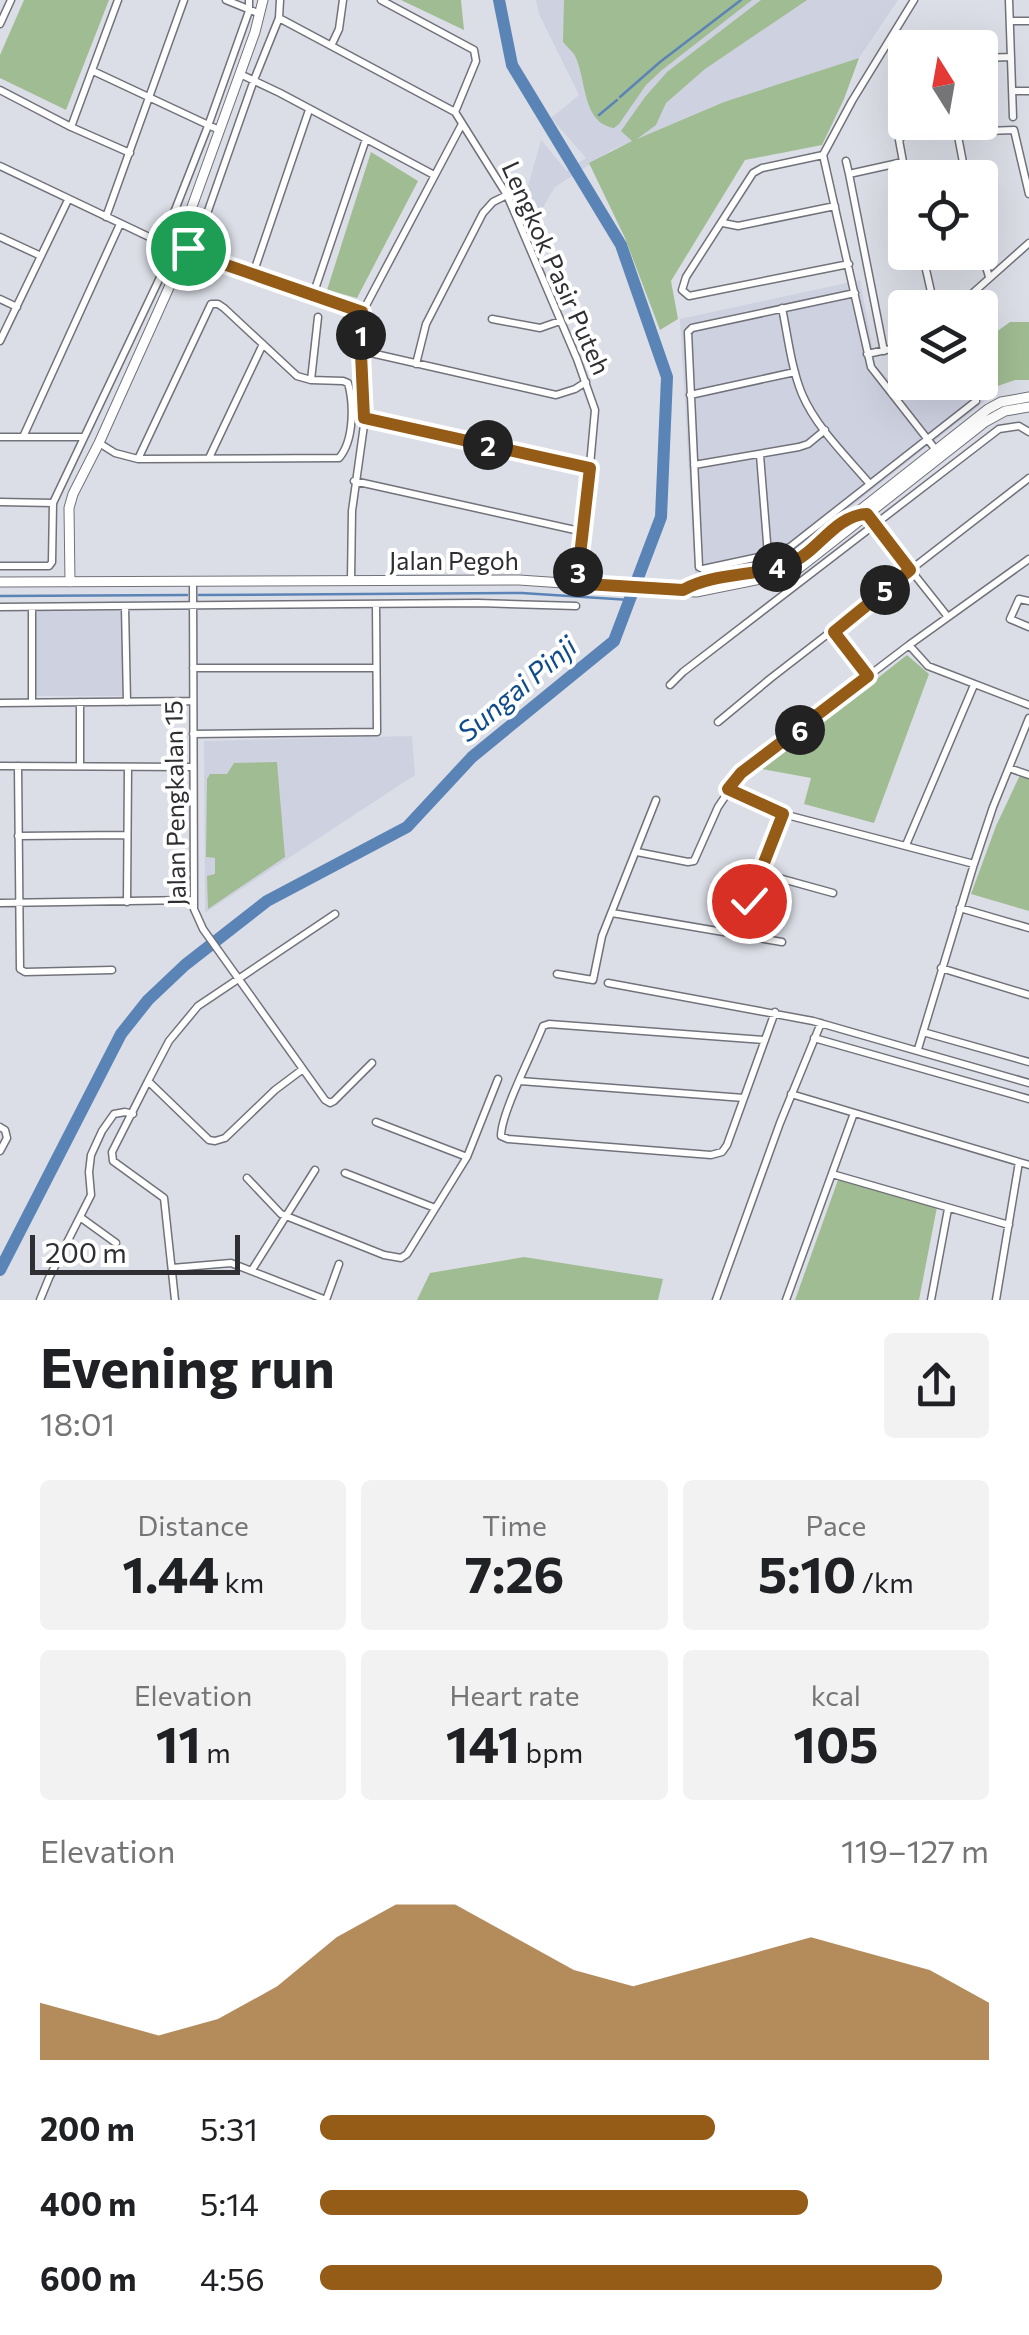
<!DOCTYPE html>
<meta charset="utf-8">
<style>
body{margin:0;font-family:Commissioner,sans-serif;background:#f2f2f2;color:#202124;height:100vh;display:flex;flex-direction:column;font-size:38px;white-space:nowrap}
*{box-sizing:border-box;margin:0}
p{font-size:32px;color:#757577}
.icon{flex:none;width:55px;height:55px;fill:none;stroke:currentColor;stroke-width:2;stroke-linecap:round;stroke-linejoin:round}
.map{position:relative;height:1300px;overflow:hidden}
.details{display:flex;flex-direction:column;background:#fff;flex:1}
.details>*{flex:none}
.needle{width:65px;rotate:349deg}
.tools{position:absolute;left:888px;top:30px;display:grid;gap:20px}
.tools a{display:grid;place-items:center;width:110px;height:110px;border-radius:10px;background:#fff;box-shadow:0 10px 40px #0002;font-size:50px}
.scale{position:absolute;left:30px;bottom:25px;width:210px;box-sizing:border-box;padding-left:10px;border:5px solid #2f2f33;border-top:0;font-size:28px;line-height:35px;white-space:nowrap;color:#2f2f33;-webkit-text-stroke:8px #fff;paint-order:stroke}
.pin{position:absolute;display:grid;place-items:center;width:85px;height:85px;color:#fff;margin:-42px;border:5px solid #fff;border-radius:50%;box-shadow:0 2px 10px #0007}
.km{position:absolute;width:50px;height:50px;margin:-25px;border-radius:50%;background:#222;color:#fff;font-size:28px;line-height:50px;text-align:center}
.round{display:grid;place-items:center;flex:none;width:105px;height:105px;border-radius:10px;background:#f2f2f2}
.headline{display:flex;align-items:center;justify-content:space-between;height:170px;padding:0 40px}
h1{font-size:55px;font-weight:700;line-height:75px}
.metrics{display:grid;grid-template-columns:repeat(3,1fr);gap:15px;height:170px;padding:10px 40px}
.metrics div{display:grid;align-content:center;border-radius:10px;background:#f2f2f2;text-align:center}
.metrics b{font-size:50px;font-weight:700}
.metrics small{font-size:28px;font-weight:400}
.metrics p{font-size:28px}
.chart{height:280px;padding:20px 40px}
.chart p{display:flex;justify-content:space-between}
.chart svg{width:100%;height:180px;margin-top:10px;fill:#955c18;opacity:.7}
ul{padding:0 40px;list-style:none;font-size:32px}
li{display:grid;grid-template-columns:160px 120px 1fr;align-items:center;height:75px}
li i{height:25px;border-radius:12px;background:#955c18}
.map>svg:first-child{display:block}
.built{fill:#ced1e0}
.green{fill:#a0bc92}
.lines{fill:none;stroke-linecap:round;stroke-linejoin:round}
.stream{stroke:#5b84b6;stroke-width:2.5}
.river{stroke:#5b84b6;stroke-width:12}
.minor-casing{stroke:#71727a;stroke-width:9}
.tertiary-casing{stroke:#71727a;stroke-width:11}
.minor{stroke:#fff;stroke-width:6}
.tertiary{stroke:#fff;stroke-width:9}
.route-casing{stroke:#fff;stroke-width:20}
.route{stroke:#955c18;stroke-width:12}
.labels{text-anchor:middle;stroke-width:8;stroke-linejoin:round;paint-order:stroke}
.street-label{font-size:25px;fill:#2f2f33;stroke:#fff}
.water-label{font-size:28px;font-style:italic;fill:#104b8a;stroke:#fff}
</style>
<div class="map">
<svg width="1029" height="1300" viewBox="0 0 1029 1300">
<rect width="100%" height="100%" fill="#dcdee7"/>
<path class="built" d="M 536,0 L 898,0 L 859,58 L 724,102 L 612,150 L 555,187 L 529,231 L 523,206 L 518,196 L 528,186 L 541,140 L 567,171 L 586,158 L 551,118 L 579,95 L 539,14 Z
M 860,280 L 876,366 L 903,396 L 921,383 L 967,383 L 985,401 L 789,556 L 695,575 L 680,319 Z
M 36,611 L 122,611 L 124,696 L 35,696 Z
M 412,736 L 415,775 L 205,913 L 204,741 Z"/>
<path class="green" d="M 24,0 L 109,0 L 66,110 L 0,78 L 0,55 Z
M 401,0 L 461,0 L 464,30 Z
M 564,0 L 752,0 L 662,70 L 646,85 L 619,124 L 614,128 C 581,123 587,77 574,54 C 573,53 564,43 563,42 Z
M 761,0 L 807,0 L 705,69 L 666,103 L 656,125 L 637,139 L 724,102 L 859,58 L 844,99 L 822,145 L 745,160 L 671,281 L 678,319 L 660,330 L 625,238 L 589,163 L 632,141 L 621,131 L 645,97 L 667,72 Z
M 371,152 L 418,181 L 357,298 L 327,290 Z
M 1010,322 L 1029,322 L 1029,380 L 1015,380 L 995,387 L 983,360 L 992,335 Z
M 907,655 L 929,674 L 874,823 L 804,804 L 811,778 L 762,769 Z
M 277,762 L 285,857 L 208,909 L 207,876 L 215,874 L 215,858 L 206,857 L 207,779 L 210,774 L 227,774 L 234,763 Z
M 1020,775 L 1029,778 L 1029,911 L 971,894 L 996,826 Z
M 838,1180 L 937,1207 L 919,1300 L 795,1300 Z
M 524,1257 L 663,1279 L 658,1300 L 417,1300 L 430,1273 Z"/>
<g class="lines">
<path class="stream" d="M 620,97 L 660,62 L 741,0
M 599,115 L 617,100
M 199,595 L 522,593 L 630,600
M 0,596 L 187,595"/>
<path class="river" d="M 0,1270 L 121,1034 L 148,1000 L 185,965 L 267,901 L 407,827 L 472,757 L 614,641 L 661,517 L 667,377 L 621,245 L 512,65 L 499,0"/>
<defs>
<path id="minor" d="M 226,0 L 260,14
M 381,0 L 474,50 L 476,61 L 455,112
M 914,0 L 852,101 L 823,155 L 871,367 L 936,450
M 1009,0 L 1013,117
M 279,18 L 455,112 L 507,195 L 577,359 L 595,410 L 584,532 L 578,573 L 586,584
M 1010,21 L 1029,21
M 0,24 L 11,0
M 331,46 L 339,29 L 343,0
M 980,58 L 1011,57
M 93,71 L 219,130
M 240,74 L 280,93 L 434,175
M 0,90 L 71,127 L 130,153
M 1013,91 L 1029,91
M 71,127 L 118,0
M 957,131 L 966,178
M 823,155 L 762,168 L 753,173 L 686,277 L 682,290 L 689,296 L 849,264
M 846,161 L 849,174
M 0,166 L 166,245
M 906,178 L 899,140 L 904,134 L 1014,130 L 1029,194
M 106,217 L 184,0
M 723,223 L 738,226 L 835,206
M 0,237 L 41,256
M 162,243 L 208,126 L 249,11 L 249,0
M 980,246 L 989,277
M 189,252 L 362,313
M 922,252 L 932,296 L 937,308
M 198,255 L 197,242 L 254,80 L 279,18 L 280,0
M 253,274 L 309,110
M 855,293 L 692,328 L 688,332 L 699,567 L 703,569 L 768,555 L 790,547 L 976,401
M 313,295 L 366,139
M 0,299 L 17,307
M 782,308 C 788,337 791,367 802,394 C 816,427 846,456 869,483
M 956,308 L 1029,243
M 492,319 L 540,328 L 560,321
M 0,341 L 68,200
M 362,351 L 556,395 L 575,389 L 586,382
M 884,351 L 849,174 L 903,162
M 867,354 L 905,346
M 416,364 L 426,324 L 483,213 L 493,202 L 507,195
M 311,380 L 318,317
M 690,395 L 795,372
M 365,418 L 590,468
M 0,437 L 84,437
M 23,437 L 120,224
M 99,443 L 115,453 L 138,459 L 339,458 C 354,441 354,404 348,383 L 343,381 L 311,380 L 297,376 L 224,308 L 218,304 L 211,304 L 138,459
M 760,455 L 768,555
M 209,458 L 263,344
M 694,465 L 799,447 L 808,444 L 825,430
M 354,481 L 584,532
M 0,502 L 53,503
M 867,515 L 948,617
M 0,566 L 49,566 L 52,562 L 53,503 L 164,269 L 173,262
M 193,581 L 194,909 L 203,929 L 325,1100 L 330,1103 L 334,1101 L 372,1063
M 351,581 L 352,511 L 365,418 L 361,332 L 362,313 L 462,124
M 1029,601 L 1019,599 L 1010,619 L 1029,627
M 0,607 L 478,603 L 576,606
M 125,607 L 127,702
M 833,632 L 868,676
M 909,645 L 928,666 L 1029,705
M 193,668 L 376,668
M 670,685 L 683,672 L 999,429 L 1019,426 L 1029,432
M 32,702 L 32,607
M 80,702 L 80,766
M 0,703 L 193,701
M 718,722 L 771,678 L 1029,478
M 193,734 L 377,732 L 376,604
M 0,766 L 192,767
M 18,766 L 20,969 L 25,972 L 112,970
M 1009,768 L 1029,775
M 728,789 L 783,814 L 974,864
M 18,836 L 126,835
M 906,845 L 974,685
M 637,852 L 688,862 L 694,861 L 718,807 L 741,773 L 909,645 L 1029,559
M 761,873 L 833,893
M 127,902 L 128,767
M 0,903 L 192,900
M 960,908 L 1029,928
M 612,913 L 782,942
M 739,934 L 749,901 L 783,814
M 941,968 L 1029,995
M 557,974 L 593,980 L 602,936 L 656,800
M 608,983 L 813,1021 L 1029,1083
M 923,1032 L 1029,1062
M 814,1038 L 1029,1099
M 765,1040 L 549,1024 L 543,1026 C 533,1052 501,1113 501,1136 L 508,1139 L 711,1155 L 722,1152 L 727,1145 C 743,1100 759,1056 775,1012
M 918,1049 L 974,864 L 993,807 L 1029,718
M 303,1069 L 275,1090 L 225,1138 L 215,1141 L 209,1140 L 148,1081 L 169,1041 L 198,1006 L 335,914
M 148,1081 L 112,1152 L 113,1161 L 164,1198 L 175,1300
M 520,1081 L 744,1098
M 791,1094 L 1029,1165
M 376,1122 L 467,1157
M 0,1127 L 5,1130 L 7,1138 L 0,1151
M 345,1173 L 435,1208
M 832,1174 L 1009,1225
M 247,1178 L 281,1214 L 384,1255 L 401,1258 L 407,1254 L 467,1157 L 498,1079
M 80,1217 L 116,1243
M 172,1268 L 231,1263 L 326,1300
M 252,1270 L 315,1170
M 40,1300 L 49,1278 L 91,1195 L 89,1172 L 91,1155 L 102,1131 L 114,1114 L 125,1112 L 133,1114
M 326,1300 L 339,1264
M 716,1300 L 780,1123 L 821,1023
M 786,1300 L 854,1113
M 931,1300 L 948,1209
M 996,1300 L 1019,1162"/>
<path id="tertiary" d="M 180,240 L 255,32 L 263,0
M 180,263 L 168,259 L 165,250 L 171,241 L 180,240
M 0,582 L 519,580 L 696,592 L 786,574 L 798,569 L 985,422 L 1005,411 L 1029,407
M 70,582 L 69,508 L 73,494 L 99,443 L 180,263 L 187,257 L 188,248 L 180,240
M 683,590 L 695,583 L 793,563 L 988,409 L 1001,402 L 1029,397"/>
</defs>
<use href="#minor" class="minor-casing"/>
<use href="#tertiary" class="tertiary-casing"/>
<use href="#minor" class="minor"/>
<use href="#tertiary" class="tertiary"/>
</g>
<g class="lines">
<defs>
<path id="route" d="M 188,248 L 189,252 L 362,312 L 360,332 L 364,418 L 590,468 L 578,573 L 586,584 L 683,590 C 715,572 755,577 789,564 C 817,553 835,515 867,514 L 910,570 L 834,632 L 868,676 L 741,773 L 728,789 L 783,814 L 749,901"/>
</defs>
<use href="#route" class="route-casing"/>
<use href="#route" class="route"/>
</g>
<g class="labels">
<g class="street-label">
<text transform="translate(556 268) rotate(66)" y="9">Lengkok Pasir Puteh</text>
<text x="454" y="570">Jalan Pegoh</text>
<text transform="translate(175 803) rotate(-91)" y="9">Jalan Pengkalan 15</text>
</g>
<g class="water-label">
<text transform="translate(517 689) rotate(-40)" y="10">Sungai Pinji</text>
</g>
</g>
</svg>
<div class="tools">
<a><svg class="needle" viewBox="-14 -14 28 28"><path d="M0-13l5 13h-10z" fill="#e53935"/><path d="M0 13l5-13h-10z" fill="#757577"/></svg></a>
<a><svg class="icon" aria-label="locate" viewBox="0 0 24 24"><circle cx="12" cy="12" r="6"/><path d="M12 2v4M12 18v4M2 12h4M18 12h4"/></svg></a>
<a><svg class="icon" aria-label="layers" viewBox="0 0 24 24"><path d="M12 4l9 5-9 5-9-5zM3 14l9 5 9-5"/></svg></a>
</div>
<div class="scale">200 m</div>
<div class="pin" style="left:188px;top:248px;background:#1e9e55"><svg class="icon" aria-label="arrive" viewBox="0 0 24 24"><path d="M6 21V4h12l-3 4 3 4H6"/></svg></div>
<div class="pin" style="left:749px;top:901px;background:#d93025"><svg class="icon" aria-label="check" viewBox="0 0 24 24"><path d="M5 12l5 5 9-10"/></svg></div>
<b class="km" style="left:361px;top:335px">1</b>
<b class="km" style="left:488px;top:445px">2</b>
<b class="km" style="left:578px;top:572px">3</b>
<b class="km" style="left:777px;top:567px">4</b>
<b class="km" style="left:885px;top:590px">5</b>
<b class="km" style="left:800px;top:730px">6</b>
</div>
<section class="details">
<div class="headline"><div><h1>Evening run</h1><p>18:01</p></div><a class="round"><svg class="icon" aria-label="share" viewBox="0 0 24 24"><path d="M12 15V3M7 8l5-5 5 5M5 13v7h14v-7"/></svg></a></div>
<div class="metrics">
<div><p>Distance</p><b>1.44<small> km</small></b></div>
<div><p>Time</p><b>7:26</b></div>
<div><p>Pace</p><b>5:10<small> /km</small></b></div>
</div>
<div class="metrics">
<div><p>Elevation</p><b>11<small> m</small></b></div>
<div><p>Heart rate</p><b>141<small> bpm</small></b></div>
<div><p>kcal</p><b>105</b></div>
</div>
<div class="chart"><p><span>Elevation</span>119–127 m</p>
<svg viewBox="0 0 160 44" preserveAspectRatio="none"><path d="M0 44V30L10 34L20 38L30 34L40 26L50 14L60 6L70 6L80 14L90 22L100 26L110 22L120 18L130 14L140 18L150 22L160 30V44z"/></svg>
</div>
<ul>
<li><b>200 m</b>5:31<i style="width:59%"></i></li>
<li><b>400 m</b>5:14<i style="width:73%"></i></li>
<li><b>600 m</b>4:56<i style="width:93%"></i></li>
</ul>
</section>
